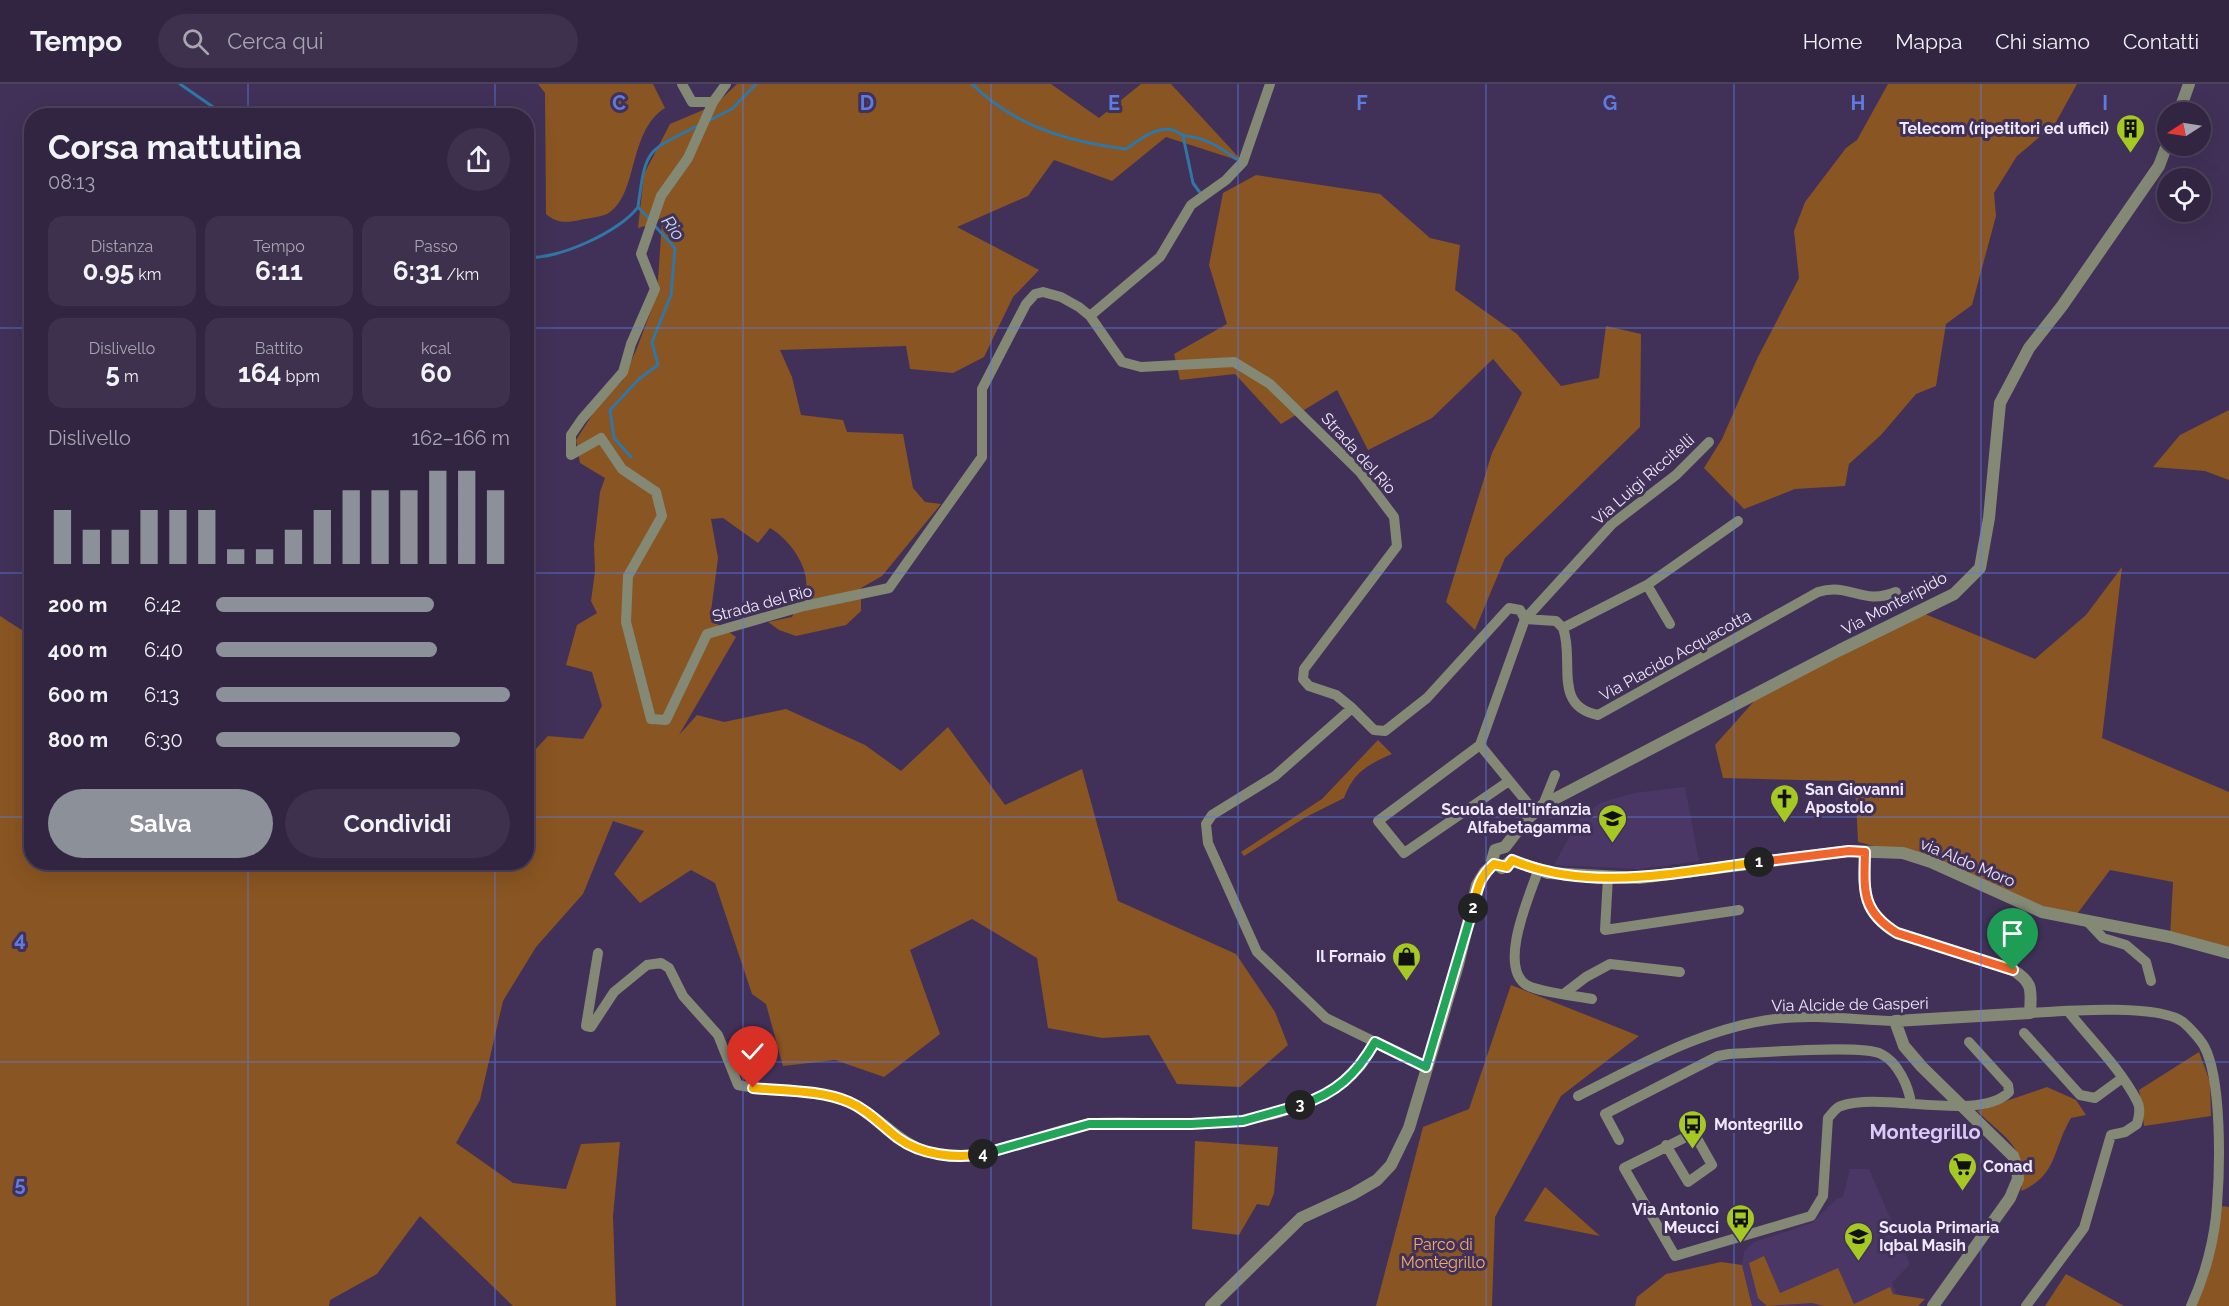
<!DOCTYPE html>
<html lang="it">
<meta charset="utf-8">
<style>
body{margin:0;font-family:Raleway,sans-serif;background:#3d314d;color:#f1f3f6;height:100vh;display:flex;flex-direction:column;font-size:22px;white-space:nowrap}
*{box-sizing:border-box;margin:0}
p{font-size:20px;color:#a8a5b2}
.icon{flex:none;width:33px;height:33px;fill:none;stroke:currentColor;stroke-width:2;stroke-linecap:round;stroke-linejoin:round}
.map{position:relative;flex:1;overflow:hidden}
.panel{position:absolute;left:24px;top:24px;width:510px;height:762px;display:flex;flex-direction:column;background:#312542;border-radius:24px;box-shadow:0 6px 24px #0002,0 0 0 2px #4c425b}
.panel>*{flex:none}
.needle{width:39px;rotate:258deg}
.tools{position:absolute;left:2157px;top:18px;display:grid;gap:12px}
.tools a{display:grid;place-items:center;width:54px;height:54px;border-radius:50%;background:#312542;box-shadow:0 6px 24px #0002,0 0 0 2px #4c425b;font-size:30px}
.pin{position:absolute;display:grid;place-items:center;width:51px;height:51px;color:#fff;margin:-62px -26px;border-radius:50% 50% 50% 0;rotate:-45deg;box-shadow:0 0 6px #0007}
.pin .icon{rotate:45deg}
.km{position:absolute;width:30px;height:30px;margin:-15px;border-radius:50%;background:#222;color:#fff;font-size:16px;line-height:30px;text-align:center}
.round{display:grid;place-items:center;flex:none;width:63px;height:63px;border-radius:32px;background:#3d314d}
.summary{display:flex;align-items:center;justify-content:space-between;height:102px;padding:0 24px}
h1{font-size:33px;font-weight:700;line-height:45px}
.metrics{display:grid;grid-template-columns:repeat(3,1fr);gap:9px;height:102px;padding:6px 24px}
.metrics div{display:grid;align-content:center;border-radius:15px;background:#3d314d;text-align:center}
.metrics b{font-size:26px;font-weight:700}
.metrics small{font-size:16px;font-weight:400}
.metrics p{font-size:16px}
.chart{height:168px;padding:12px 24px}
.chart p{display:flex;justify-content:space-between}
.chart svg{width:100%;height:108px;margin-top:6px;stroke:#8c9099;stroke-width:6}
.button{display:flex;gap:12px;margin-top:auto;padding:12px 24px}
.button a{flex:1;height:69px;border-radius:36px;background:#8c9099;color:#fff;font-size:24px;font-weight:700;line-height:69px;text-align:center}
.button a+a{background:#3d314d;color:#f1f3f6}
ul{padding:0 24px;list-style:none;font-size:20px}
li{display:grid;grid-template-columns:96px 72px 1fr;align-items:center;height:45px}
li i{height:15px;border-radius:8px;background:#8c9099}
header{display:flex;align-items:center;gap:36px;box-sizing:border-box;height:84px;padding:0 30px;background:#312542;border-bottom:2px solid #4c425b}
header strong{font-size:28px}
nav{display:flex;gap:33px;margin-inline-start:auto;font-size:21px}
.search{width:420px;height:54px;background:#3d314d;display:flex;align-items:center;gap:15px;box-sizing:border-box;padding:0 21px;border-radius:33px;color:#a8a5b2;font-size:22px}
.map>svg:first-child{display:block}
.built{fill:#4a3765}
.green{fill:#895522}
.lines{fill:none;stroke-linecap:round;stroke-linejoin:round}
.stream{stroke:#3176a5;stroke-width:3}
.minor{stroke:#838975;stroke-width:10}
.tertiary{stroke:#838975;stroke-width:12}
.split-1-casing{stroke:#fff;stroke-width:12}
.split-2-casing{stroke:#fff;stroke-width:12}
.split-3-casing{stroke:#fff;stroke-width:12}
.split-4-casing{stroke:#fff;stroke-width:12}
.split-5-casing{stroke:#fff;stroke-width:12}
.split-1{stroke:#f0652b;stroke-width:8}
.split-2{stroke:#f5b400;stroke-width:8}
.split-3{stroke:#22a559;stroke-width:8}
.split-4{stroke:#22a559;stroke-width:8}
.split-5{stroke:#f5b400;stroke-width:8}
.grid{fill:none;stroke:#5c7ce2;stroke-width:1.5;stroke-opacity:0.55}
.labels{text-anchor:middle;stroke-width:6;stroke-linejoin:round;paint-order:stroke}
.poi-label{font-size:16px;font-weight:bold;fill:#efe8fb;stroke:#413158;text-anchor:end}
.street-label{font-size:16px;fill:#efe8fb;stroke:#413158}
.park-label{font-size:16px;fill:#f5ac6a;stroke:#413158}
.water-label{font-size:18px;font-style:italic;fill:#bed8ec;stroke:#413158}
.quarter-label{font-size:20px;font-weight:bold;fill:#dbc9fa;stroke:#413158}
.grid-label{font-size:20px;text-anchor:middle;font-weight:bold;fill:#5c7ce2;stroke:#413158;stroke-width:6;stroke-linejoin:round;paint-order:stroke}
</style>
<header>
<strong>Tempo</strong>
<div class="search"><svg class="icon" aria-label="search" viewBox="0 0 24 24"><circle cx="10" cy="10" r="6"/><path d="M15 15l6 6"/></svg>Cerca qui</div>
<nav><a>Home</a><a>Mappa</a><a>Chi siamo</a><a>Contatti</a></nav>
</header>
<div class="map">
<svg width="2229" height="1222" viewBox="0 0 2229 1222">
<rect width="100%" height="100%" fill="#413158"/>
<path class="built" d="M 1685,703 L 1699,777 L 1639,785 L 1554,781 L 1579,735 L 1600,719 L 1634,709 Z
M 1850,1085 L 1869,1085 L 1910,1180 L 1892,1199 L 1897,1211 L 1893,1210 L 1866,1222 L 1752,1222 L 1742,1181 L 1744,1167 L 1754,1158 L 1812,1139 L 1836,1115 L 1843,1113 Z"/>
<path class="green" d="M 538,0 L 653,0 L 665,24 C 627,48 639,112 607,130 C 600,133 588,134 580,136 C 566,139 556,139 546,130 L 545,9 Z
M 737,0 L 1051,0 L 1099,34 L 1141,0 L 1171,0 L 1243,78 L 1166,53 L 1112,97 L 1054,76 L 1028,112 L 957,143 L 1039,186 L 1013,213 L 984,273 L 953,289 L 910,285 L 906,262 L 780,266 L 792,293 L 801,331 L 843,336 L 847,348 L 903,350 L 913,404 L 925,418 L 941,420 L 882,492 L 861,504 L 861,527 L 846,541 L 796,552 L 779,546 L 768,538 L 792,533 C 796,525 805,512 806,503 C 809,482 788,454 770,444 L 758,459 L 723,434 L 711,435 L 718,474 L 710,535 L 736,553 L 679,651 L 697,631 L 724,638 L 786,625 L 865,661 L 901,687 L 948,643 L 1005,721 L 1082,685 L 1118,817 L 1236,870 L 1275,928 L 1288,961 L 1240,1003 L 1177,1000 L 1149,951 L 1102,954 L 1048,944 L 1037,874 L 972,835 L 910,866 L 940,950 L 884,993 L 835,976 L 783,982 L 766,920 L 752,910 L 715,799 L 691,786 L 640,819 L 614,790 L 644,747 L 613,737 L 583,810 L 536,863 L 503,917 L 480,1016 L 456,1059 L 513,1099 L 566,1105 L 581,1060 L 620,1058 L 613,1132 L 616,1222 L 513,1222 L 420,1132 L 377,1190 L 330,1216 L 329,1222 L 0,1222 L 0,532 L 31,552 L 32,778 L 526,778 L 527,674 L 548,652 L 583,655 L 602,622 L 592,588 L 566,581 L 577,541 L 597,529 L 591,517 L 595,487 L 594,461 L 600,408 L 605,394 L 580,379 L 576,356 L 594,328 L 623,296 L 637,264 L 657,211 L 662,137 L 638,144 L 644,90 L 670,40 L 715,21 Z
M 1888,0 L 2077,0 L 2055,40 L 2017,72 L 1994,109 L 1996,132 L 1972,221 L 1946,240 L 1936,302 L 1916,310 L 1881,351 L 1849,380 L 1845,402 L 1795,405 L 1744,425 L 1704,384 L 1722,355 L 1757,275 L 1799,194 L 1794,147 L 1805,118 L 1846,64 L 1857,56 Z
M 1256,91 L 1380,110 L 1430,154 L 1460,161 L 1455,206 L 1517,250 L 1561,302 L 1599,294 L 1606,242 L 1641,250 L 1640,343 L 1505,474 L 1475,546 L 1446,518 L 1492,369 L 1522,309 L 1493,275 L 1432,334 L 1368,366 L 1337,306 L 1281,340 L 1235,290 L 1180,296 L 1174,270 L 1227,240 L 1209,181 L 1223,109 Z
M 2229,326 L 2229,396 L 2205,387 L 2153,383 L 2180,351 Z
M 2122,483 L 2102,654 L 2229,708 L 2229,869 L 2170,853 L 2173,798 L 2110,786 L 2074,834 L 1903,769 L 1858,758 L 1856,716 L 1852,703 L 1843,697 L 1723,694 L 1715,661 L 1765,605 L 1920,528 L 2035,575 L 2086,531 Z
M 1378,656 L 1392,670 C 1367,681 1354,688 1344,714 L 1306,733 L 1244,772 L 1241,768 L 1322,715 Z
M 1511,901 L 1639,952 L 1561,1012 L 1495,1133 L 1492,1222 L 1376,1222 L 1423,1043 L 1469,1025 Z
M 2199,968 L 2210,998 L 2211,1032 L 2144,1042 L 2139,1006 Z
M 2047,1003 L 2076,1016 L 2086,1031 L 2071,1034 C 2052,1066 2058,1091 2021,1107 C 2029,1064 2005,1054 1977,1027 Z
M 1195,1057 L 1278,1063 L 1274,1109 L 1269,1122 L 1257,1120 L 1239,1151 L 1192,1145 Z
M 1545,1103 L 1600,1152 L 1524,1137 Z
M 2221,1122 L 2229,1123 L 2229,1222 L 2195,1222 Z
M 1764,1172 L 1780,1209 L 1838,1184 L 1854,1220 L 1890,1203 L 1893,1210 L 1925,1215 L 1918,1222 L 1824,1222 L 1812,1219 L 1767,1222 L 1758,1214 L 1749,1179 Z
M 1721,1178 L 1742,1181 L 1752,1222 L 1635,1222 L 1637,1213 L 1666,1190 Z
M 2066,1190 L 2124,1222 L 2045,1222 Z"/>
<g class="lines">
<path class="stream" d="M 180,0 L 226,32
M 972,0 C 1014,42 1069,58 1126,65 C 1139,56 1156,42 1173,46 C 1178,48 1181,51 1186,52 C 1206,54 1220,63 1236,75
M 708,37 L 732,25 L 756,0
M 1183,52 L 1193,99 L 1201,110
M 651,137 L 638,123 C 646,63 646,68 699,41
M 526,173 C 556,177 621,147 638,123
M 631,373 L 614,354 L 610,326 L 639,295 L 658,281 L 652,258 L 671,211 L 675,164 L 655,142"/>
<path class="minor" d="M 682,0 L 692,18 L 713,18 L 726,0
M 713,18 L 688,74 L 661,112 L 641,170 L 655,205 L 631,260 L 623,288 L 582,335 L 571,351 L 571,371 L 601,354 L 622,385 L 656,408 L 662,432 L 628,492 L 626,538 L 651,635 L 666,636 L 707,550 L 804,522 L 889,504 L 982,373 L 982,305 L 1026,220 L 1035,210 L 1043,208 L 1061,213 L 1079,223 L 1090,232 L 1122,278 L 1141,283 L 1234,278 L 1270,300 L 1360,388 L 1394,433 L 1397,462 L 1304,585 L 1303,595 L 1309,602 L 1336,611 L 1352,624
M 1090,232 L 1160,173 L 1191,121 L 1226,96 L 1243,78 L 1270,0
M 1647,501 L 1670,540
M 1525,535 L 1556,537 L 1563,544 C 1575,577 1552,622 1598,631 L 1818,508 C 1851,498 1861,522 1896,508
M 1525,535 L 1612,440 L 1676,391 L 1709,358
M 1563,544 L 1647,501 L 1738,437
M 1480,661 L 1378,737 L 1404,769 L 1509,697
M 1543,721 L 1555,691
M 1538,787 C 1529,813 1499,880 1525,900 C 1536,908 1577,912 1592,915
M 1608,793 L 1605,846 L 1739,826
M 2087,837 L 2103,854 L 2126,861 L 2146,878 L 2151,897
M 598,869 L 586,942 L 591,943 L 614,908 L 647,881 L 661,879 L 669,884 L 683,912 L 718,951 L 738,1001 C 774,1009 816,1004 850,1019 C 891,1036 899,1068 953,1072 C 1002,1075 1043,1046 1089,1040 C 1122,1036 1156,1041 1189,1040 C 1248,1040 1315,1028 1358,985 C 1365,978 1370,967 1375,958
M 1565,909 L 1586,893 L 1610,880 L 1680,888
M 2030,929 C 2062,927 2158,919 2183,938 C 2190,944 2200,955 2204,962 C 2222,995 2220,1083 2217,1121 C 2215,1154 2205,1192 2191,1222
M 2024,949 L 2080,1011 L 2095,1014 L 2121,995
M 1426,983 L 1326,934 L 1257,868 L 1208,759 L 1206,740 L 1212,731 L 1275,692 L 1352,624 L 1374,646 L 1385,647 L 1427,614 L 1509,524 L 1520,526 L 1525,535 L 1480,661 L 1535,728
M 1578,1012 C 1642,980 1703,944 1775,935 C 1813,930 1856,936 1895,937
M 1619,1056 L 1605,1030 L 1718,972 L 1729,970 C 1756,969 1863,960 1881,970 C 1898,978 1909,1003 1911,1020
M 1666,1061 L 1688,1098 L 1712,1081 L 1694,1049 L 1624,1084 L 1675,1172 L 1811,1132 L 1823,1112 L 1828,1034 C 1832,1030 1836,1023 1841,1022 C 1881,1007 1979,1039 2009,1008 L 2008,1001 L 1969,958
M 2026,1222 L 2084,1144 L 2111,1051 L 2125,1048 L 2137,1040 C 2139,1032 2141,1024 2137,1017 C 2120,984 2090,955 2068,927"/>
<path class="tertiary" d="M 2179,28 L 2189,0
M 1505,763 L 1525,737 L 1543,721 L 1840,566 L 1954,510 L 1980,484 L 1989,434 L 2000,319 L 2029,264 L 2062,222 L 2159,82 L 2168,58
M 1505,763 L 1495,766 L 1492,777 L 1502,784 L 1512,776
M 1865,768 C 1864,806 1861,827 1897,849 L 2013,886 C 2034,899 2031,907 2030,929 L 1895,937 L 1904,962 L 1922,983 L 2013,1072 L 2017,1083 L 2018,1095 L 2010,1114 L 1933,1222
M 1512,776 L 1548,789 L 1639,794 L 1849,767 L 1903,769 L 1931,778 L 2042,828 L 2170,853 L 2229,869
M 1211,1222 L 1301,1134 L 1353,1110 L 1377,1096 L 1391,1081 L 1409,1044 L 1458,881 L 1477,801 L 1485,788 L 1494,780"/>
</g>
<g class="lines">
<defs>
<path id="split-1" d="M 1759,778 L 1849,767 L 1865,768 C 1864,806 1861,827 1897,849 L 2013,886"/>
<path id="split-2" d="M 1473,824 C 1477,806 1479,793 1494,780 L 1507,783 L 1512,776 C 1590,809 1678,788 1759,778"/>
<path id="split-3" d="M 1300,1021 C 1336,1009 1356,991 1375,958 L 1426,983 L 1473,824"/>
<path id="split-4" d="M 983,1070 L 1089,1040 L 1191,1040 L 1243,1037 L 1300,1021"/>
<path id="split-5" d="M 753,1004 C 784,1007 821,1006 849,1018 C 868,1026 882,1042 898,1054 C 921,1071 956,1075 983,1070"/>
</defs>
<use href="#split-1" class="split-1-casing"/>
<use href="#split-2" class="split-2-casing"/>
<use href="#split-3" class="split-3-casing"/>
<use href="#split-4" class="split-4-casing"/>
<use href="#split-5" class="split-5-casing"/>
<use href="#split-1" class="split-1"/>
<use href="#split-2" class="split-2"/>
<use href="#split-3" class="split-3"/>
<use href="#split-4" class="split-4"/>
<use href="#split-5" class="split-5"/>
</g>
<path class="grid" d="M 248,0 L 248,32M 495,0 L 495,32M 743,0 L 743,1222M 991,0 L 991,1222M 1238,0 L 1238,1222M 1486,0 L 1486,1222M 1734,0 L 1734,1222M 1981,0 L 1981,1222M 0,244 L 32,244M 526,244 L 2229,244M 0,489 L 32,489M 526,489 L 2229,489M 0,733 L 32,733M 526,733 L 2229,733M 248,778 L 248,1222M 495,778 L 495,1222M 0,978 L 2229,978"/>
<defs>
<symbol id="building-pin" viewBox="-11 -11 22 30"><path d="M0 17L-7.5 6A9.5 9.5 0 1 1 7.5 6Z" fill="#a5c823" stroke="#413158"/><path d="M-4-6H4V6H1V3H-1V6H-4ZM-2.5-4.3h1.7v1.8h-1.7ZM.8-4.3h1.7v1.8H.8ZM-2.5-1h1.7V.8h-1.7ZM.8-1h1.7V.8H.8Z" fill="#111"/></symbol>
<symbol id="church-pin" viewBox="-11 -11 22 30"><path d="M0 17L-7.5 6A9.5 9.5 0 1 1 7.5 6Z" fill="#a5c823" stroke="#413158"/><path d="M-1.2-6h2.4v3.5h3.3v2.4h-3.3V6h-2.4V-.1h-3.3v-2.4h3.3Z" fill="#111"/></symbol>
<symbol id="school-pin" viewBox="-11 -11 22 30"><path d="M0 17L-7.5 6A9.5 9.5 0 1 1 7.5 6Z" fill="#a5c823" stroke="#413158"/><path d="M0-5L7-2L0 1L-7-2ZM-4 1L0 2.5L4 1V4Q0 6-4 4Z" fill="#111"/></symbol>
<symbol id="shop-pin" viewBox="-11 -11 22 30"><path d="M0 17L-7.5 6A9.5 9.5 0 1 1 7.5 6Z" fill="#a5c823" stroke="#413158"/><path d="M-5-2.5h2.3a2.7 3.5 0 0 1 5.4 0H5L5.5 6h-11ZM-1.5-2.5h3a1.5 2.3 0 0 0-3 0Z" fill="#111"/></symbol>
<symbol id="bus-pin" viewBox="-11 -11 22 30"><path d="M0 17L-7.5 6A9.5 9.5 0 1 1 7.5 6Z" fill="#a5c823" stroke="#413158"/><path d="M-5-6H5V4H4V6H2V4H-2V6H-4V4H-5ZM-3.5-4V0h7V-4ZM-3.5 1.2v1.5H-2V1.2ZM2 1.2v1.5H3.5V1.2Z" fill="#111"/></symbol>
<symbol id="supermarket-pin" viewBox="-11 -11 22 30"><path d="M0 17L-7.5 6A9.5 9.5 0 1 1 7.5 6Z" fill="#a5c823" stroke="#413158"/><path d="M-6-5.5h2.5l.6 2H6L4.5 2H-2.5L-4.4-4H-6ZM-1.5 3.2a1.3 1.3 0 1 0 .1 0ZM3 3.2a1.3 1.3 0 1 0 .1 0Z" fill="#111"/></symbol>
</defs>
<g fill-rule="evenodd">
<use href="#building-pin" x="2114" y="28" width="33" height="45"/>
<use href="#church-pin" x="1768" y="698" width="33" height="45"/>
<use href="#school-pin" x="1596" y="718" width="33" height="45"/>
<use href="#shop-pin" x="1390" y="856" width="33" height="45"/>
<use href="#bus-pin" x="1676" y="1024" width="33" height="45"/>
<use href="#supermarket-pin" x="1946" y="1066" width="33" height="45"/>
<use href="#bus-pin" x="1724" y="1118" width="33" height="45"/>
<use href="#school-pin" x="1842" y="1136" width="33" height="45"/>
</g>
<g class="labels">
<g class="poi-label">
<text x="2109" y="50">Telecom (ripetitori ed uffici)</text>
<text x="1805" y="711" text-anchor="start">San Giovanni<tspan x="1805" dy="18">Apostolo</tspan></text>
<text x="1591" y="731">Scuola dell'infanzia<tspan x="1591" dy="18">Alfabetagamma</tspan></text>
<text x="1386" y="878">Il Fornaio</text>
<text x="1714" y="1046" text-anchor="start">Montegrillo</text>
<text x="1983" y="1088" text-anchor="start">Conad</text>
<text x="1719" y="1131">Via Antonio<tspan x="1719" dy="18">Meucci</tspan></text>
<text x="1879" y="1149" text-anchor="start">Scuola Primaria<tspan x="1879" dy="18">Iqbal Masih</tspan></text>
</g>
<g class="street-label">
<text transform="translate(1359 369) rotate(48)" y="6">Strada del Rio</text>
<text transform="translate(1643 395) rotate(-41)" y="6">Via Luigi Riccitelli</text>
<text transform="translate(762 519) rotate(-15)" y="6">Strada del Rio</text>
<text transform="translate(1894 519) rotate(-28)" y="6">Via Monteripido</text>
<text transform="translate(1675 571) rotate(-29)" y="6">Via Placido Acquacotta</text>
<text transform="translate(1968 778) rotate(23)" y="6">via Aldo Moro</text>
<text transform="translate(1850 920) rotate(-1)" y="6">Via Alcide de Gasperi</text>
</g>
<g class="park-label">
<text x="1443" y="1166">Parco di<tspan x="1443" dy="18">Montegrillo</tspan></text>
</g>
<g class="water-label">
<text transform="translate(673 144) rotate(54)" y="6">Rio</text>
</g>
<g class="quarter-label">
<text x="1925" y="1055">Montegrillo</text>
</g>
</g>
<g class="grid-label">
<text x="619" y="26">C</text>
<text x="867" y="26">D</text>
<text x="1114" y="26">E</text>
<text x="1362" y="26">F</text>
<text x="1610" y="26">G</text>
<text x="1858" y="26">H</text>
<text x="2105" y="26">I</text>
<text x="20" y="862">4</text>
<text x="20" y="1107">5</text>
</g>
</svg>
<div class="tools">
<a><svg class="needle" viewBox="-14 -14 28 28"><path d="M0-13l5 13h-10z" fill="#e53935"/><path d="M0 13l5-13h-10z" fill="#a8a5b2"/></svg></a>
<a><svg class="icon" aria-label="locate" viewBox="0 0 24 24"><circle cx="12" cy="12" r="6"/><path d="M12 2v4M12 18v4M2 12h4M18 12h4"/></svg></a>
</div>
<div class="pin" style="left:2013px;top:886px;background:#1e9e55"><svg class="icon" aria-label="arrive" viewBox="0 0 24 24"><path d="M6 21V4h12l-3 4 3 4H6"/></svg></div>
<div class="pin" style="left:753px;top:1004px;background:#d93025"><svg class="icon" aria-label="check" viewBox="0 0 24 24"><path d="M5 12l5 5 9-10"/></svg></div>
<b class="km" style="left:1759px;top:778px">1</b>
<b class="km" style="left:1473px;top:824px">2</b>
<b class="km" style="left:1300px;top:1021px">3</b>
<b class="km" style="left:983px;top:1070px">4</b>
<section class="panel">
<div class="summary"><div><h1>Corsa mattutina</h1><p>08:13</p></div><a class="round"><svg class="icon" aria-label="share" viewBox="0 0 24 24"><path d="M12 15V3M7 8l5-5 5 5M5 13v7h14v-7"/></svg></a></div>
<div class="metrics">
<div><p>Distanza</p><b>0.95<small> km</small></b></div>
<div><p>Tempo</p><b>6:11</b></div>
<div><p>Passo</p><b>6:31<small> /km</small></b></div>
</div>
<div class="metrics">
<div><p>Dislivello</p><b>5<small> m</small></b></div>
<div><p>Battito</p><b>164<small> bpm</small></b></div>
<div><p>kcal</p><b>60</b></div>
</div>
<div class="chart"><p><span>Dislivello</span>162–166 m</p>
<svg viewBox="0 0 160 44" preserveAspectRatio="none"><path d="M5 44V22M15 44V30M25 44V30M35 44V22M45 44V22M55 44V22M65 44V38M75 44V38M85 44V30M95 44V22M105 44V14M115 44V14M125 44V14M135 44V6M145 44V6M155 44V14"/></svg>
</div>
<ul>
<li><b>200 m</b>6:42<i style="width:74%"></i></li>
<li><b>400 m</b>6:40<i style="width:75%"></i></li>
<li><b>600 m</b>6:13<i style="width:100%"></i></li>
<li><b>800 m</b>6:30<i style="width:83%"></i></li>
</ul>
<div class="button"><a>Salva</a><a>Condividi</a></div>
</section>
</div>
